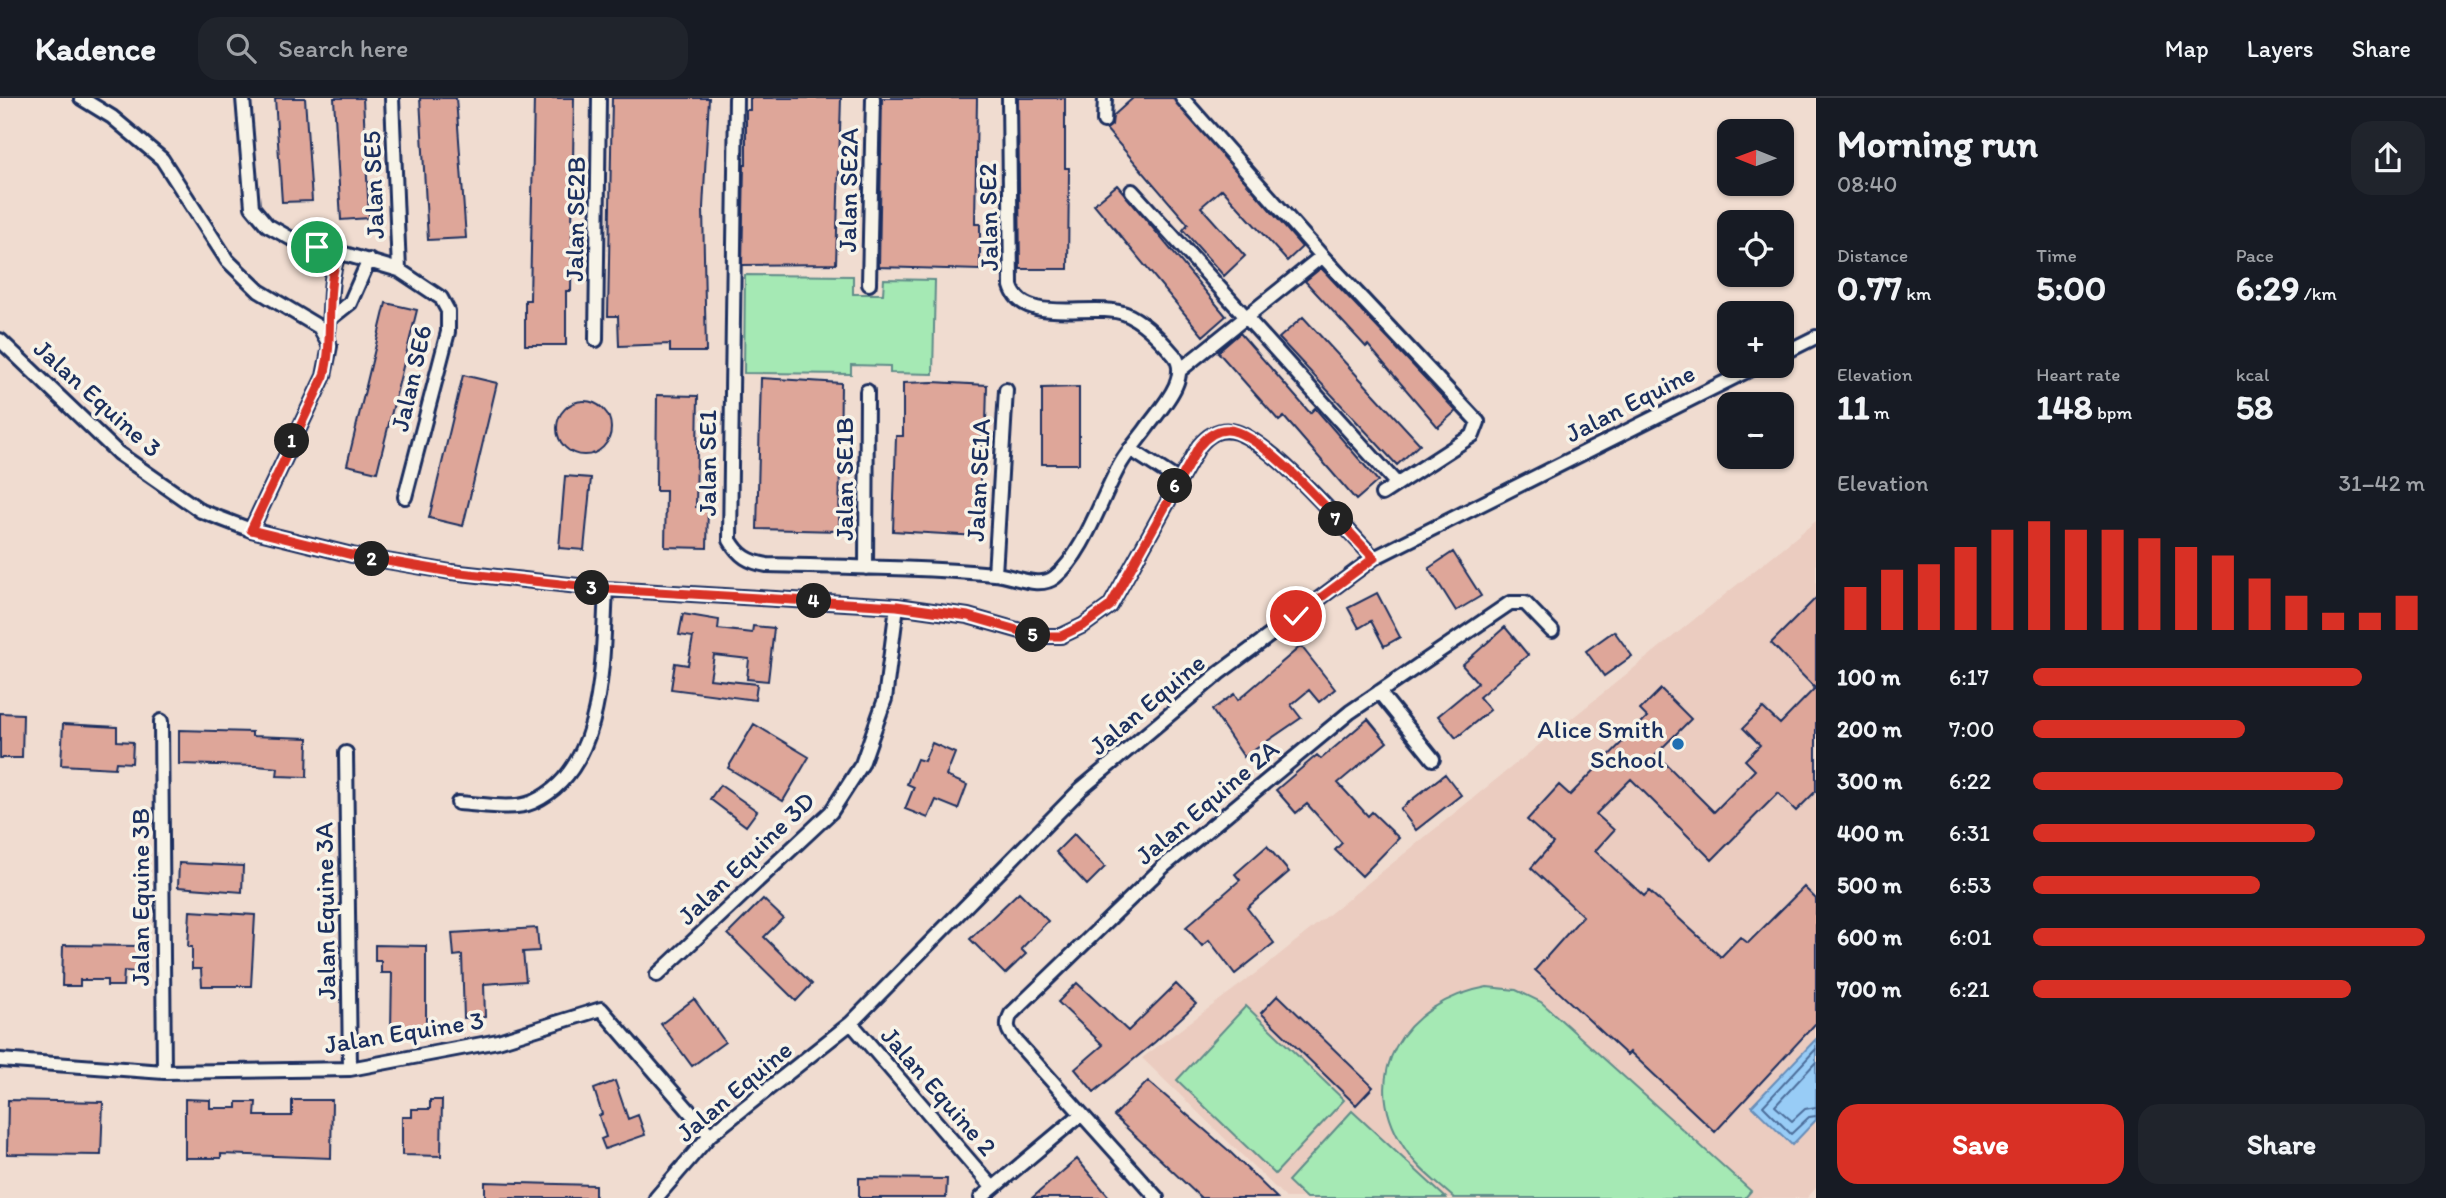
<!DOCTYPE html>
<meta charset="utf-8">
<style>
body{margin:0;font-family:Itim,sans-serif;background:#20242c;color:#f1f3f6;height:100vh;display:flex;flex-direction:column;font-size:26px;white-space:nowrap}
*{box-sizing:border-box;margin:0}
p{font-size:23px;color:#9ea1a6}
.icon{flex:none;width:38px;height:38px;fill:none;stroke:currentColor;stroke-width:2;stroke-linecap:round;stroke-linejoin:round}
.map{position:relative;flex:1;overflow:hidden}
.drawer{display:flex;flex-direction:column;background:#171b24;width:630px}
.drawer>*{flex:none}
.needle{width:46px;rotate:271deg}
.fabs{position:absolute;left:1717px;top:21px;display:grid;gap:14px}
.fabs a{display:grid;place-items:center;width:77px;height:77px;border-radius:14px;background:#171b24;box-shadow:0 2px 5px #0004;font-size:35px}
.pin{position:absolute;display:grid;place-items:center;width:60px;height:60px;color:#fff;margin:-30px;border:4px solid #fff;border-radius:50%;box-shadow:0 2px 7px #0007}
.km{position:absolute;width:35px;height:35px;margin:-18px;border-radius:50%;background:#222;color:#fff;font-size:19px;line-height:35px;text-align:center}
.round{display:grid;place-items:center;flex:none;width:74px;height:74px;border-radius:21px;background:#20242c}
.summary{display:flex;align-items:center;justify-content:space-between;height:119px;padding:0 21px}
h1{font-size:38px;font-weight:700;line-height:52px}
.figures{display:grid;grid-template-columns:repeat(3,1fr);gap:10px;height:119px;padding:7px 21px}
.figures div{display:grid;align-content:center}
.figures b{font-size:35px;font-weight:700}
.figures small{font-size:19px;font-weight:400}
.figures p{font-size:19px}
.chart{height:196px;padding:14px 21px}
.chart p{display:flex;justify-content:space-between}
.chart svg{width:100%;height:126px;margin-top:7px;stroke:#d93025;stroke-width:6}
.primary-button{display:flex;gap:14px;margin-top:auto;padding:14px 21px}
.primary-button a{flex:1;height:80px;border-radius:21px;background:#d93025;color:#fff;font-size:28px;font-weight:700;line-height:80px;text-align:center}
.primary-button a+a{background:#20242c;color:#f1f3f6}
ul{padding:0 21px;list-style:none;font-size:23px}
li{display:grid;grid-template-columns:112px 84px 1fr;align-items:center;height:52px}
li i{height:18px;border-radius:9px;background:#d93025}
header{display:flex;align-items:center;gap:42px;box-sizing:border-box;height:98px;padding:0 35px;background:#171b24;border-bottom:2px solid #363941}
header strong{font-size:33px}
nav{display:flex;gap:38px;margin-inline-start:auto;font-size:24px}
.search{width:490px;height:63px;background:#20242c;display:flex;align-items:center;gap:18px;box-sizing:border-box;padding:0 24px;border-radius:21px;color:#9ea1a6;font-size:26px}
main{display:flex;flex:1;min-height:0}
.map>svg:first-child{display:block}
.built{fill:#ebccc0}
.green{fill:#a5e9b4;stroke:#608c89;stroke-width:2}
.water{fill:#98ccf6;stroke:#668db9;stroke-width:2}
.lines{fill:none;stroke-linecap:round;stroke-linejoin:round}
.shore{stroke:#4d6e9b;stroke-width:2}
.building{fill:#dea699;stroke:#1b2f5e;stroke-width:2}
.street-casing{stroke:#1b2f5e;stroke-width:18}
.street{stroke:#f7f3e8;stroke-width:12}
.route-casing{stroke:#fff;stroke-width:14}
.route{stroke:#d93025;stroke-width:9}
.poi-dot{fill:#1f6fb2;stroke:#f7f3e8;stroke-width:2.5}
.labels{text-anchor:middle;stroke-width:7;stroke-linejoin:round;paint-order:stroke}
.street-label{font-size:26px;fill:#1b2f5e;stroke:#f7f3e8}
.poi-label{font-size:26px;fill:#1b2f5e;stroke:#f7f3e8;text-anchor:end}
</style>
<header>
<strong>Kadence</strong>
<div class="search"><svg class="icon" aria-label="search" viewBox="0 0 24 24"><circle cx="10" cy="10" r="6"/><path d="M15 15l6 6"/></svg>Search here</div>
<nav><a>Map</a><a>Layers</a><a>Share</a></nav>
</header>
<main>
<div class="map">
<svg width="1816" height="1100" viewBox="0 0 1816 1100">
<rect width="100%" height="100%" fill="#f0dcd0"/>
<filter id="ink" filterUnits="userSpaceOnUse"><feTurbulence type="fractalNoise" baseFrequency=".0143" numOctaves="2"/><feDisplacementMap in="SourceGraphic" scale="14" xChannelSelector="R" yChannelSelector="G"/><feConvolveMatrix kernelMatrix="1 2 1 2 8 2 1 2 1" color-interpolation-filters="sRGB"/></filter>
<g filter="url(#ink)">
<path class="built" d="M 1816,423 L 1816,1090 L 1807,1100 L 1286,1100 L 1142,960 L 1264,869 Z"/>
<path class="green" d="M 745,177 L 853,178 L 853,196 L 883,196 L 884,181 L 935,182 L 933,276 L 890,275 L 890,268 L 851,267 L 851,276 L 744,275 Z
M 1487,889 L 1516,892 L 1541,904 L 1751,1093 L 1745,1100 L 1454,1100 C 1439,1086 1419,1072 1408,1055 C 1353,979 1404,904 1487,889 Z
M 1246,908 L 1344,1002 L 1275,1076 L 1177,982 Z
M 1352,1013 L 1446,1100 L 1306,1100 L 1288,1083 Z"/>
<path class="water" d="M 1816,941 L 1816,1022 L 1792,1047 L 1752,1008 Z"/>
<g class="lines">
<path class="shore" d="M 1816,951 L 1763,1008 L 1791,1036 L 1809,1019 L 1816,1018
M 1816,964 L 1775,1008 L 1792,1023 L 1805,1011 L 1816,1009"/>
</g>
<path class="building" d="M 275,0 L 305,0 L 312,103 L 282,104 Z
M 334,0 L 363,0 L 369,120 L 341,122 Z
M 420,0 L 456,0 L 466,140 L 428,142 Z
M 534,0 L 574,0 L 571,193 L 566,193 L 566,247 L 525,247 L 525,202 L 530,202 Z
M 612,0 L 709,0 L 703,110 L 706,254 L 670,254 L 670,246 L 619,248 L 618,218 L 608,218 Z
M 750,0 L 841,0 L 836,166 L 742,167 L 744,67 L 746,67 L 746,12 L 750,12 Z
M 882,0 L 977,0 L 975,126 L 980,126 L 980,172 L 879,169 Z
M 1018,0 L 1065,0 L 1065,70 L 1069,70 L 1068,171 L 1020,171 Z
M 1133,0 L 1173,0 L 1302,149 L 1287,163 L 1222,91 L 1201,109 L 1245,158 L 1224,178 L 1183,132 L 1188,126 L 1106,31 L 1112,27 L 1113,18 Z
M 1117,87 L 1226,218 L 1203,238 L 1094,106 Z
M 1321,170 L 1456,313 L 1438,329 L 1368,247 L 1366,249 L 1305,183 Z
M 386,205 L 417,212 L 377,374 L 347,367 Z
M 1303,219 L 1420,346 L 1397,367 L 1279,240 Z
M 1240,235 L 1310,315 L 1315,310 L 1378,383 L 1356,402 L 1284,319 L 1279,323 L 1218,254 Z
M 463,277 L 497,285 L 463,428 L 429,420 Z
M 761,280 L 841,285 L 839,433 L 757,431 Z
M 933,284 L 987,287 L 986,326 L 982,326 L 978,438 L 893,433 L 896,338 L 903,338 L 903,285 Z
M 1079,289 L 1079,366 L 1042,366 L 1042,290 Z
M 657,297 L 698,298 L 696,409 L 708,409 L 707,450 L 665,449 L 666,393 L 656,393 Z
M557 330a27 27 0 1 1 54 0a27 27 0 1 1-54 0Z
M 565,378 L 591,380 L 584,452 L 559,450 Z
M 1453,454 L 1481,498 L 1456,513 L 1429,470 Z
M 1377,495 L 1400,539 L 1384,548 L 1371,523 L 1359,530 L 1348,510 Z
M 1816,500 L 1816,693 L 1796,713 L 1778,695 L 1712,762 L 1631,681 L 1596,716 L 1614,732 L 1595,753 L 1644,798 L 1649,793 L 1721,859 L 1740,839 L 1748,845 L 1804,789 L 1816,801 L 1816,925 L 1715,1034 L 1630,954 L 1627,957 L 1535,872 L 1583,818 L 1531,770 L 1553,745 L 1527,722 L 1559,687 L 1570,697 L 1647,619 L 1640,612 L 1661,591 L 1691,621 L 1656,656 L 1714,714 L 1755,672 L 1745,662 L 1760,647 L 1743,630 L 1763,610 L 1780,626 L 1815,590 L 1771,545 Z
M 683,516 L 719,522 L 718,531 L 752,535 L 753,528 L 774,530 L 768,583 L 747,581 L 749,561 L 714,557 L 710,581 L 757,586 L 755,602 L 671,591 L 675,565 L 688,567 L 693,539 L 679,537 Z
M 1505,529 L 1528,557 L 1479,599 L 1490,612 L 1456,640 L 1438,618 L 1478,585 L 1462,567 Z
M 1614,533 L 1632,558 L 1604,578 L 1586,553 Z
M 1301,548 L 1335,591 L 1319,604 L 1309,592 L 1291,607 L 1301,620 L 1244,659 L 1212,612 L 1234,596 L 1238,602 Z
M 0,615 L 23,616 L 22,660 L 0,660 Z
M 1368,621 L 1387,644 L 1338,685 L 1368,718 L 1372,714 L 1399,740 L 1362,778 L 1335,752 L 1342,745 L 1307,706 L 1296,715 L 1276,692 L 1317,657 L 1321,661 Z
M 63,626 L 117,629 L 117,643 L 133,644 L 132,665 L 116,664 L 115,670 L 61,667 Z
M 754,626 L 809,659 L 783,703 L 728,670 Z
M 179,632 L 252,634 L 252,638 L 308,640 L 307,679 L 277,678 L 278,670 L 256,668 L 179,666 Z
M 932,645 L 955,655 L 946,678 L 967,687 L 958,711 L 936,702 L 928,720 L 905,711 L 914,689 L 907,686 L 917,661 L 924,663 Z
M 1445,676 L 1461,697 L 1416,732 L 1400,711 Z
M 720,687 L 757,713 L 746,728 L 710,701 Z
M 1074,736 L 1105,769 L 1087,787 L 1056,754 Z
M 1267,748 L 1289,774 L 1247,810 L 1274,845 L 1235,876 L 1209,842 L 1202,848 L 1186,829 L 1240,782 L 1235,776 Z
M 179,765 L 243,768 L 242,794 L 178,789 Z
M 1019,794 L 1048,823 L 1021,851 L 1026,856 L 1005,876 L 970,841 Z
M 763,801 L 783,820 L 764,839 L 812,886 L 796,903 L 728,836 Z
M 190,813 L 255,817 L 251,888 L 202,888 L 201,871 L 192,871 L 192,849 L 188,849 Z
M 537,830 L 539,853 L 523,854 L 526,883 L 484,886 L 485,919 L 464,920 L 462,857 L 454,858 L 452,835 Z
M 63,847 L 139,848 L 138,874 L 124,873 L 123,888 L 107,888 L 107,882 L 80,882 L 80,888 L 62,888 Z
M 375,847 L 426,848 L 426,932 L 391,931 L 392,875 L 381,875 L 381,863 L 375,863 Z
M 1077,885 L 1128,933 L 1176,886 L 1196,906 L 1155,944 L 1094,994 L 1075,971 L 1103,947 L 1058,904 Z
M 1278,897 L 1373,989 L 1356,1007 L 1261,915 Z
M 694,901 L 725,944 L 692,968 L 661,926 Z
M 615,983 L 628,1021 L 638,1017 L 645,1037 L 605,1051 L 601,1041 L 606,1039 L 599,1018 L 602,1016 L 594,991 Z
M 1148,983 L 1228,1052 L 1277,1100 L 1201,1100 L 1114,1018 Z
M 185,1001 L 210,1002 L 210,1010 L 237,1010 L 237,1004 L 256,1004 L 255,1018 L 292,1018 L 292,1002 L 332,1002 L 331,1060 L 221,1056 L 221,1060 L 185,1060 Z
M 8,1002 L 103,1004 L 101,1057 L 7,1056 Z
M 430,1002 L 442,1002 L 441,1058 L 402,1057 L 402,1019 L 412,1019 L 412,1011 L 430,1011 Z
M 1077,1061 L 1110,1100 L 1032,1100 Z
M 859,1080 L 947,1081 L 946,1100 L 859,1100 Z
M 485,1084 L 595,1087 L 595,1100 L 485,1100 Z"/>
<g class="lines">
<defs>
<path id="street" d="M 81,0 L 112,19 L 162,61 L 227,162 L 259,193 L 319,229 L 330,248 L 324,278 L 251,432
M 243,0 L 252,109 L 267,127 L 290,140 L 399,172 L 441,200 L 448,213 L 448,234 L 405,399
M 392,0 L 399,172
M 736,0 L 730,442 C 739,458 749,464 767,467 C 842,469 919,469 994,476 C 1013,477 1039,492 1055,479 C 1085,455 1102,397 1121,365 C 1128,353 1138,342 1146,331 C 1159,312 1192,280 1174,257 C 1162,243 1143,223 1126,216 C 1094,203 1023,229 1011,188 L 1009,0
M 1182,0 L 1322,158 L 1478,324 L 1473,337 L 1382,396
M 1104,23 L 1105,0
M 1132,93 L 1397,386
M 869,186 L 873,0
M 331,220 L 350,205 L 369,162
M 327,240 C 333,209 327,184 339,154
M 0,242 L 118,355 L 201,413 L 251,432 L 352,457 L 451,474 L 606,491 L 897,508 L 968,518 L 1038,538 L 1061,538 L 1084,527 L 1110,508 L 1199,348 C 1209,336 1220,329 1236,334 C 1275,347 1344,429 1374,460
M 596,242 L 599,0
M 1782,256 L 1816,239
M 1179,273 L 1322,158
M 1130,351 L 1178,382
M 866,470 L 867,293
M 995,476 L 1006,292
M 1379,594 L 1433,661
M 161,623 L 164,974
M 346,655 L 350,971
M 458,705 C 480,706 513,713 533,704 C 607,670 602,559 606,491
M 657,877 L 831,714 L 862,666 L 885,601 L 897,508
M 851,925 L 992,1089
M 0,962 L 164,974 L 350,971 L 498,943 L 601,911 L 710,1037
M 656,1100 L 710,1037 L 851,925 L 1081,691 L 1219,575 L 1374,460 L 1757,268
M 981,1100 L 1080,1017
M 1157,1100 L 1016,943 C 1008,933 1005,928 1011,916 L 1164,768 L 1350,614 L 1510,505 L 1525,505 L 1552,533"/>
</defs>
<use href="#street" class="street-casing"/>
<use href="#street" class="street"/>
</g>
</g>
<g class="lines" filter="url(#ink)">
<defs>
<path id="route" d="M 317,149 L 339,154 C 323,195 335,237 324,278 L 251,432 L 352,457 L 451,474 L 606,491 L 897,508 L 968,518 L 1038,538 L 1061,538 L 1084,527 L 1110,508 L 1199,348 C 1209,336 1222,328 1237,334 C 1278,350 1342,428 1374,460 L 1296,518"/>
</defs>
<use href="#route" class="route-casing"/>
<use href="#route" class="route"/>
</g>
<circle class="poi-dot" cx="1678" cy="646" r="7"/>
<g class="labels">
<g class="street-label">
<text transform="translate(373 87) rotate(-92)" y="9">Jalan SE5</text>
<text transform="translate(848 92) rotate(-89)" y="9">Jalan SE2A</text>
<text transform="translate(988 119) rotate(-91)" y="9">Jalan SE2</text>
<text transform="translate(575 121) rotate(-89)" y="9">Jalan SE2B</text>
<text transform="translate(411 280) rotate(-77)" y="9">Jalan SE6</text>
<text transform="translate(98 300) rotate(42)" y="9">Jalan Equine 3</text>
<text transform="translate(1630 305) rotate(-27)" y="9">Jalan Equine</text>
<text transform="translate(707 365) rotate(-90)" y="9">Jalan SE1</text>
<text transform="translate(844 381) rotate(-90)" y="9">Jalan SE1B</text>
<text transform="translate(978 382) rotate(-87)" y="9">Jalan SE1A</text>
<text transform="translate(1147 606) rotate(-40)" y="9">Jalan Equine</text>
<text transform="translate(1207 704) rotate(-40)" y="9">Jalan Equine 2A</text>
<text transform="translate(746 760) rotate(-44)" y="9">Jalan Equine 3D</text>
<text transform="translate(140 799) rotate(-90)" y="9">Jalan Equine 3B</text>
<text transform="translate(325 813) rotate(-91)" y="9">Jalan Equine 3A</text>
<text transform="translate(404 934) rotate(-9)" y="9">Jalan Equine 3</text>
<text transform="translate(734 993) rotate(-40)" y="9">Jalan Equine</text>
<text transform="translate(939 993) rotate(49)" y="9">Jalan Equine 2</text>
</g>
<g class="poi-label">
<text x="1664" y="640">Alice Smith<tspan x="1664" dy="30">School</tspan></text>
</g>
</g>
</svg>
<div class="fabs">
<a><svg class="needle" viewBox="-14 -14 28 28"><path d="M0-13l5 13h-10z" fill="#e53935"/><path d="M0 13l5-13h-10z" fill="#9ea1a6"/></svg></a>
<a><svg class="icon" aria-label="locate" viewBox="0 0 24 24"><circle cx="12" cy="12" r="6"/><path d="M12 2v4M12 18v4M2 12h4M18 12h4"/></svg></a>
<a>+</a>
<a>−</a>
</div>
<div class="pin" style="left:317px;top:149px;background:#1e9e55"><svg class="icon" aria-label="arrive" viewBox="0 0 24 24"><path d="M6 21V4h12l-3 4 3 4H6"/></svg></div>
<div class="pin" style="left:1296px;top:518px;background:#d93025"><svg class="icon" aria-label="check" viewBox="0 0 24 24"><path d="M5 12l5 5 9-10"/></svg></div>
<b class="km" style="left:292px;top:343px">1</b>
<b class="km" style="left:372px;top:461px">2</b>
<b class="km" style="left:592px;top:490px">3</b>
<b class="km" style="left:814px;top:503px">4</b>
<b class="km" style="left:1033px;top:537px">5</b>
<b class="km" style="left:1175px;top:388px">6</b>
<b class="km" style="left:1336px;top:421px">7</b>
</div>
<section class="drawer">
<div class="summary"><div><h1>Morning run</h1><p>08:40</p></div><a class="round"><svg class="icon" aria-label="share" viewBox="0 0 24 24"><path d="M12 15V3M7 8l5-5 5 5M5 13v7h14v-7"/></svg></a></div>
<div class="figures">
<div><p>Distance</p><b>0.77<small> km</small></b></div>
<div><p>Time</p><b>5:00</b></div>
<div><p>Pace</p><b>6:29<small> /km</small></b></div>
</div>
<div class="figures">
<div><p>Elevation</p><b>11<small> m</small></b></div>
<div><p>Heart rate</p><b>148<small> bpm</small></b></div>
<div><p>kcal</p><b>58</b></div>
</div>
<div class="chart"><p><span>Elevation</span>31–42 m</p>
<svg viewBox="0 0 160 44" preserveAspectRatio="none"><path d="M5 44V29M15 44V23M25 44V21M35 44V15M45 44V9M55 44V6M65 44V9M75 44V9M85 44V12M95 44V15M105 44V18M115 44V26M125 44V32M135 44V38M145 44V38M155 44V32"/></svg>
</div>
<ul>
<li><b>100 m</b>6:17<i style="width:84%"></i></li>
<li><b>200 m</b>7:00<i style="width:54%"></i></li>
<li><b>300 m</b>6:22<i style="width:79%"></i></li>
<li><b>400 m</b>6:31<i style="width:72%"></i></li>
<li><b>500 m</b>6:53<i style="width:58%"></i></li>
<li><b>600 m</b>6:01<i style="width:100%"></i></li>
<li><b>700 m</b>6:21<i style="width:81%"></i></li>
</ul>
<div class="primary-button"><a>Save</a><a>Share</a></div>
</section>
</main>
